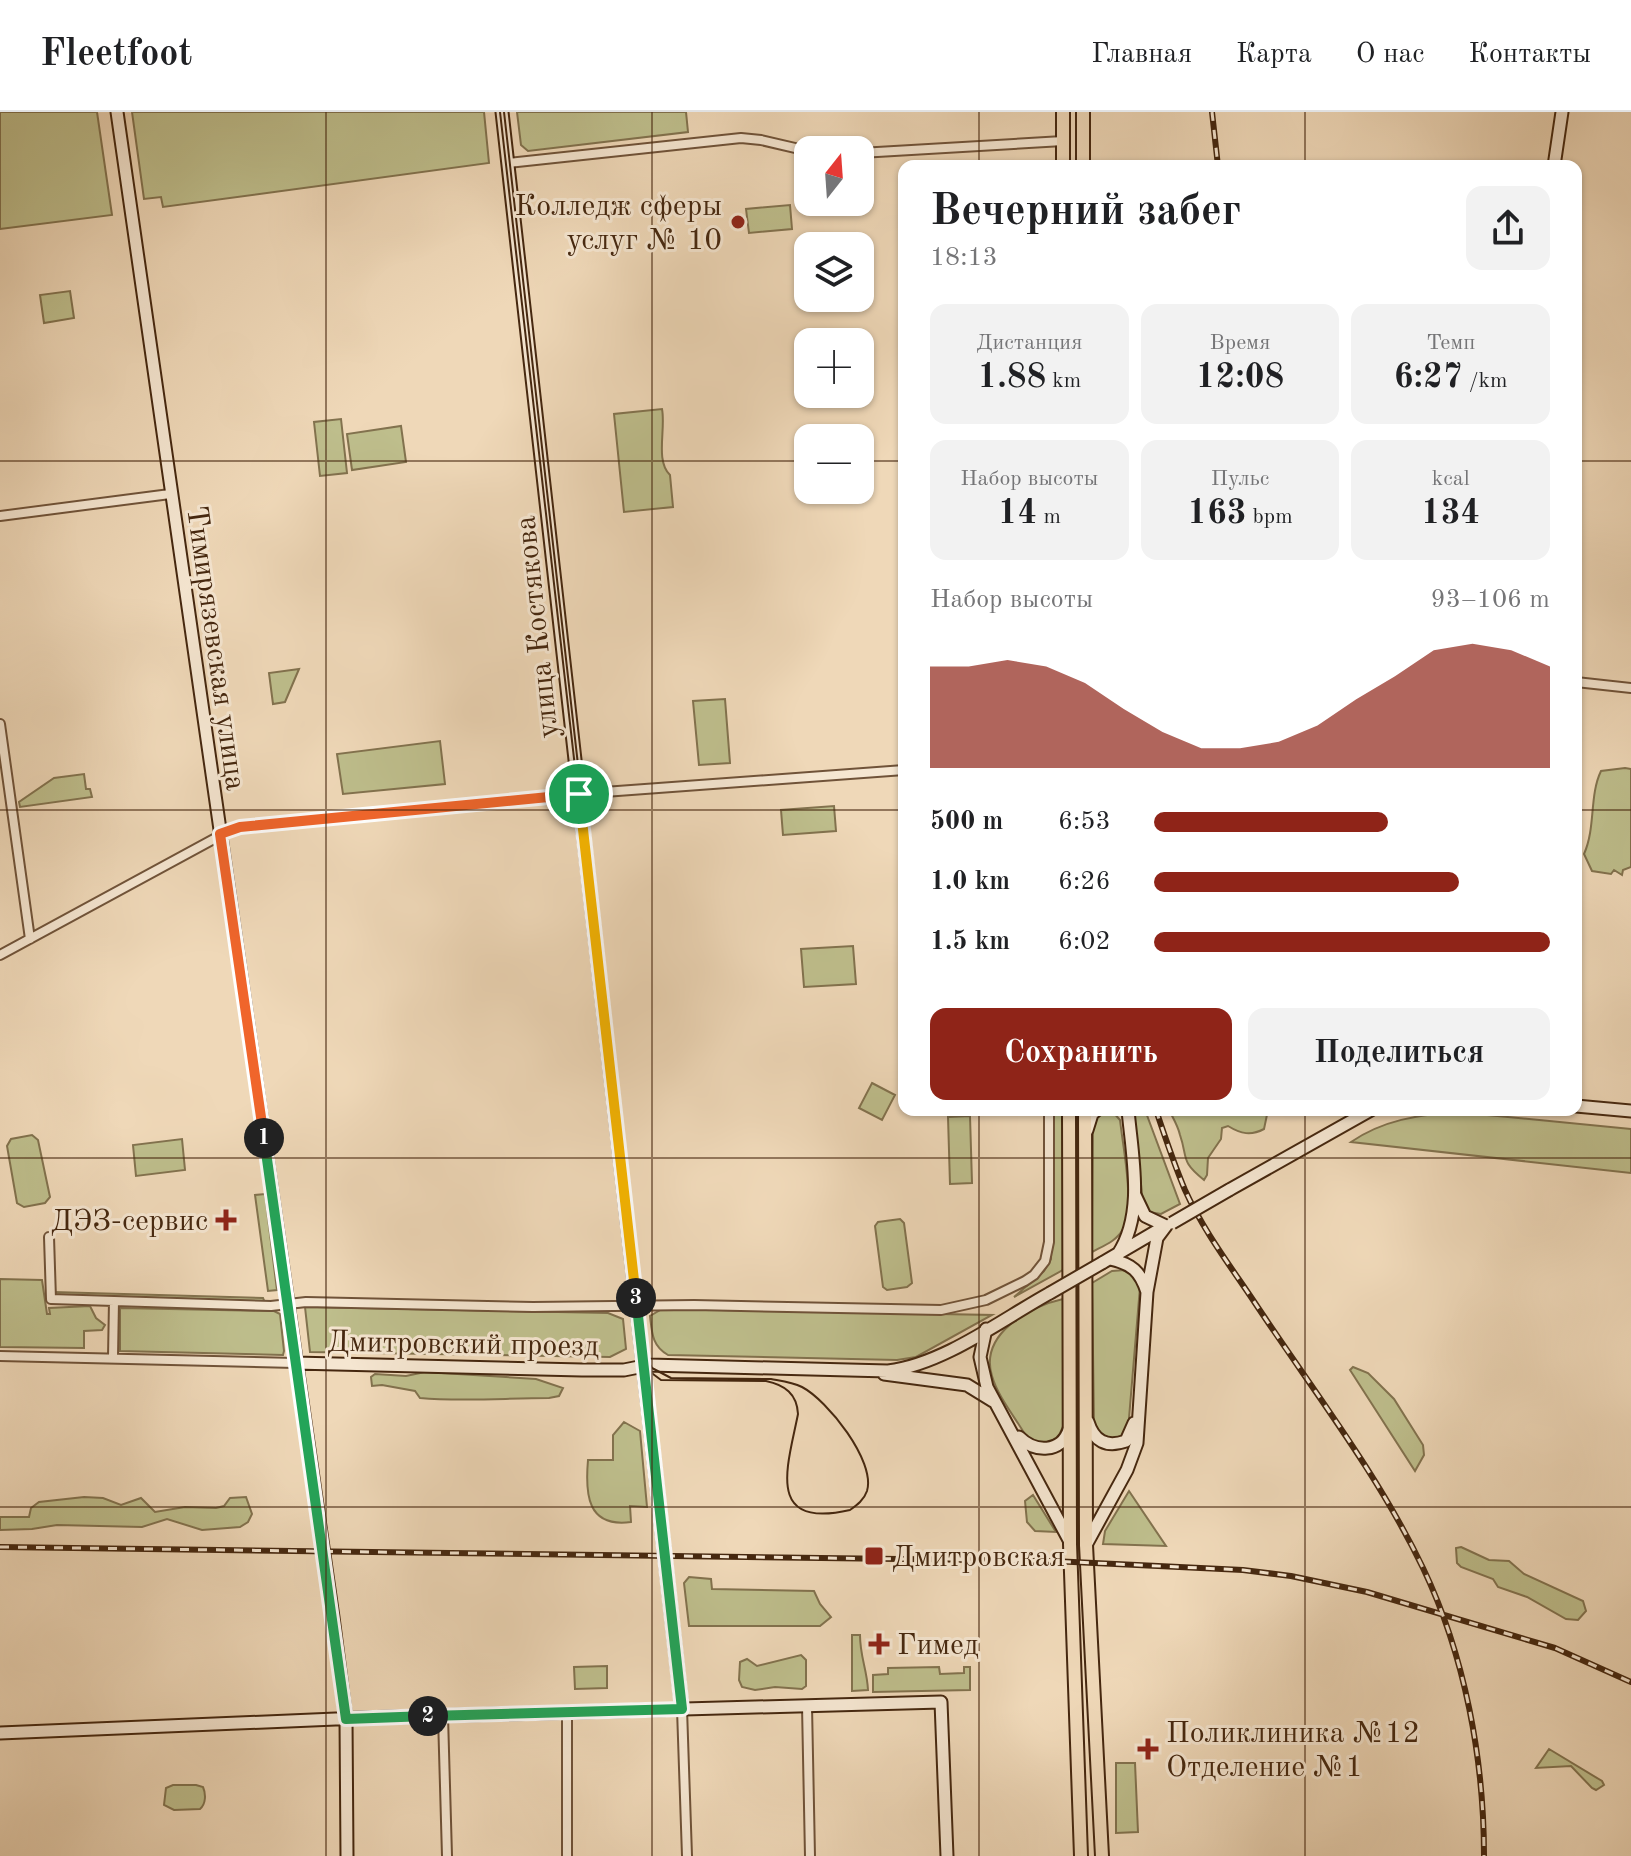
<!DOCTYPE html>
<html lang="ru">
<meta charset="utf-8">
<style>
body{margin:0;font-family:"Old Standard TT",serif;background:#f2f2f2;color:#202124;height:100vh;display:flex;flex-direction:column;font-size:30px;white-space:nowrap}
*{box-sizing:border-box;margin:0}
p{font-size:26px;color:#757577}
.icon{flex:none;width:44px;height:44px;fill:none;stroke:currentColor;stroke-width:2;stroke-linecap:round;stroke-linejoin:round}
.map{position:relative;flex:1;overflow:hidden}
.sheet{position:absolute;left:898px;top:48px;width:684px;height:956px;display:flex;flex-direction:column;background:#fff;border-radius:16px;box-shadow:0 2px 6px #0004}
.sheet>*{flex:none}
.needle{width:52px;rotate:17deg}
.fabs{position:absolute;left:794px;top:24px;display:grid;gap:16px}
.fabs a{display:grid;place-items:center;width:80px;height:80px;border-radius:16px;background:#fff;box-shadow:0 2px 6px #0004;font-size:40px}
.pin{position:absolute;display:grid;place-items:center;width:68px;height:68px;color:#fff;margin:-34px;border:4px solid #fff;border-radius:50%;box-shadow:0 2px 8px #0007}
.km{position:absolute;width:40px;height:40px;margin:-20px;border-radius:50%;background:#222;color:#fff;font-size:22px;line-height:40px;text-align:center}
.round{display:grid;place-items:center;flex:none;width:84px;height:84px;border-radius:16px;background:#f2f2f2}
.summary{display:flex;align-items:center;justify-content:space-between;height:136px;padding:0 32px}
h1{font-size:44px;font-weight:700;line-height:60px}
.figures{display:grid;grid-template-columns:repeat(3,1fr);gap:12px;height:136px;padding:8px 32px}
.figures div{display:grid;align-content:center;border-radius:16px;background:#f2f2f2;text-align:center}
.figures b{font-size:34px;font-weight:700}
.figures small{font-size:22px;font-weight:400}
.figures p{font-size:22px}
.chart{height:224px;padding:16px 32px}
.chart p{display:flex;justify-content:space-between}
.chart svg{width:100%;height:144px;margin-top:8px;fill:#8f2418;opacity:.7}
.action{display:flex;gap:16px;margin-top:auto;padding:16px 32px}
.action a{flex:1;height:92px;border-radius:16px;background:#8f2418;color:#fff;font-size:32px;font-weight:700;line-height:92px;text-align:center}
.action a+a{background:#f2f2f2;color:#202124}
ul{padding:0 32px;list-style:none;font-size:26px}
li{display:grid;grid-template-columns:128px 96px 1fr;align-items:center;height:60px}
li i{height:20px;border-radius:10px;background:#8f2418}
header{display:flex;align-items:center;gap:48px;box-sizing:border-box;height:112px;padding:0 40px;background:#fff;border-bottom:2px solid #e0e0e0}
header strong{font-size:38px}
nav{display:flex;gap:44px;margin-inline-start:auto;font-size:28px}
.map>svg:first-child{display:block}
.green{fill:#bebe8c;stroke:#82724e;stroke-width:2}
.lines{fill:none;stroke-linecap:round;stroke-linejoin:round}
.street-casing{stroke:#705339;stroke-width:12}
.secondary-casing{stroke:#45270f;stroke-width:15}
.primary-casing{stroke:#45270f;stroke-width:16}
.street{stroke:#f5e6d1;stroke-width:8}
.secondary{stroke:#f5e6d1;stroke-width:11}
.primary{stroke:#efd8b8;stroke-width:12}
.tram{stroke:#45270f;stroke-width:2}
.rail-casing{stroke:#45270f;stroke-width:6}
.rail{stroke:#f5e6d1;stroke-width:3;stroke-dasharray:9;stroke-linecap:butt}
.secondary-bridge-casing{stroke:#45270f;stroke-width:15;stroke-linecap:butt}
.secondary-bridge{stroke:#f5e6d1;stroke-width:11}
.split-1-casing{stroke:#fff;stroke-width:16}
.split-2-casing{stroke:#fff;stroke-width:16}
.split-3-casing{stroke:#fff;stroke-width:16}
.split-4-casing{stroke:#fff;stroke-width:16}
.split-1{stroke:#f0652b;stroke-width:10}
.split-2{stroke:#22a559;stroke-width:10}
.split-3{stroke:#22a559;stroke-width:10}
.split-4{stroke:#f5b400;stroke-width:10}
.grid{fill:none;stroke:#45270f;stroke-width:2;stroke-opacity:0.55}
.poi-dot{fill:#8f2418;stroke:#f5e6d1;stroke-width:3}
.labels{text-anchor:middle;stroke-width:6;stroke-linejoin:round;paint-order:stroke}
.poi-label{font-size:30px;fill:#45270f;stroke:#f5e6d1;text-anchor:start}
.street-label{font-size:30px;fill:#45270f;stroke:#f5e6d1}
</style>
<header>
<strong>Fleetfoot</strong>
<nav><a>Главная</a><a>Карта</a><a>О нас</a><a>Контакты</a></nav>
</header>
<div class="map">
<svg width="1631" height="1744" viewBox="0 0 1631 1744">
<rect width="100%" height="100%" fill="#efd8b8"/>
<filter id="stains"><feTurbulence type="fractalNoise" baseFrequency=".0025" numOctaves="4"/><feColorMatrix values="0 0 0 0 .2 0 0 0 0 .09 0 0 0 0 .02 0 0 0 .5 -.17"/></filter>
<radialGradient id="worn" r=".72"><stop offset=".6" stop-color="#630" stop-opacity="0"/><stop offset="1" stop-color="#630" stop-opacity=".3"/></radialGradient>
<path class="green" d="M 0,0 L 97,0 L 112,103 L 0,117 Z
M 132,0 L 484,0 L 489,51 L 163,95 L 161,85 L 144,87 Z
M 517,0 L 686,0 L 688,20 L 528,39 L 521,33 Z
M 790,93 L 792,117 L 749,121 L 746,97 Z
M 70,179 L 74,206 L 44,211 L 40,183 Z
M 662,297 C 666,317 655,349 670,363 L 673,395 L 624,400 L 614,302 Z
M 341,307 L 347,361 L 320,364 L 314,310 Z
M 401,314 L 406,350 L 352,358 L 347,322 Z
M 299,557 L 285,590 L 273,592 L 269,561 Z
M 725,587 L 730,651 L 699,653 L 693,589 Z
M 440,629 L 445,672 L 343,682 L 337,642 Z
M 1625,656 L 1631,657 L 1631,755 L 1623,758 L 1622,763 L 1614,758 L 1611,762 L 1592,759 L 1584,742 C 1596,715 1589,684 1601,659 Z
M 84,662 L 86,677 L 90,677 L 92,685 L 20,695 L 19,690 L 54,666 Z
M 834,694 L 836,719 L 783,723 L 781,698 Z
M 853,834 L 856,872 L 804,875 L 801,837 Z
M 872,971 L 895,983 L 882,1008 L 859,996 Z
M 1056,998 L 1063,1002 L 1063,1158 L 1014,1185 L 1044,1159 L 1051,1147 L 1053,1001 Z
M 1133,998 L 1145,998 L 1180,1092 L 1161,1102 L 1149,1100 L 1143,1091 Z
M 1169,998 L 1268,998 L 1264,1017 C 1251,1024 1241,1022 1228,1014 L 1222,1016 L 1221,1027 L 1208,1046 L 1207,1063 L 1204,1068 C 1180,1049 1188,1046 1180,1023 C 1178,1014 1173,1006 1169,998 Z
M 1103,999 L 1113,1000 L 1120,1008 C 1123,1036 1135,1092 1123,1117 C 1117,1129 1103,1134 1092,1140 L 1093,1012 L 1098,1002 Z
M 1456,1000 L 1631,1017 L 1631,1061 L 1351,1030 C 1383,1008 1418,1003 1456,1000 Z
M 970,1004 L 972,1071 L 950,1072 L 948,1005 Z
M 32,1023 L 38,1028 L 50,1085 L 45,1091 L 24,1095 L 17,1091 L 7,1034 L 11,1027 Z
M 182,1027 L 185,1058 L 136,1064 L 133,1033 Z
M 265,1082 L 277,1178 L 268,1179 L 255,1083 Z
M 900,1107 L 904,1111 L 912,1171 L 907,1175 L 887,1178 L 883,1175 L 875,1114 L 878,1110 Z
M 1125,1158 L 1135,1161 L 1140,1175 L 1128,1318 L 1127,1321 L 1116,1328 L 1098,1322 L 1094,1311 L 1092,1171 L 1112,1159 Z
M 0,1167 L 42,1168 L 47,1202 L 50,1202 L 49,1196 L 90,1194 L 96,1206 L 105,1213 L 102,1218 L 84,1219 L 84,1236 L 0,1235 Z
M 53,1180 L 263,1186 L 265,1191 L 53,1184 Z
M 1063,1187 L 1064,1312 L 1058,1326 C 1047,1332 1036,1334 1026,1324 C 1015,1305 998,1285 992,1264 C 979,1222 1030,1194 1063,1187 Z
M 305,1195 L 608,1201 L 623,1207 L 626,1237 L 610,1245 L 310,1240 Z
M 120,1196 L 274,1199 L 280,1202 L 284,1239 L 283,1243 L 120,1239 Z
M 662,1197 L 992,1203 L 916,1245 L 897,1248 L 668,1243 C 652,1234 652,1221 650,1204 Z
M 1353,1255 L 1368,1261 L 1394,1287 L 1423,1333 L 1424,1343 L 1415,1359 L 1350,1258 Z
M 425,1260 L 536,1267 L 563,1276 L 559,1284 L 549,1286 C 506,1286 462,1290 420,1286 L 415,1279 L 382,1273 L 372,1274 L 371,1265 L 375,1262 L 406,1264 Z
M 624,1310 L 640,1319 L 647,1395 L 630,1394 L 631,1410 C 587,1416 585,1382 588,1348 L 613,1348 L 613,1323 Z
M 1129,1379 L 1166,1434 L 1103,1432 L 1105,1419 Z
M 1033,1383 L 1056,1420 L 1035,1419 L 1027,1410 L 1025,1389 Z
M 84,1385 L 103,1386 L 121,1393 L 141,1386 L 155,1400 L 185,1395 L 216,1396 L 224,1394 L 230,1386 L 246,1385 L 252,1402 L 248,1410 L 240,1415 L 202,1418 L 167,1407 L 142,1415 L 57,1413 L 32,1417 L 0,1418 L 0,1405 L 29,1405 L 31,1396 L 39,1390 Z
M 1461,1435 L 1489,1448 L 1509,1449 L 1524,1462 L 1583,1489 L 1586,1499 L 1578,1508 L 1566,1507 L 1527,1485 L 1498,1475 L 1493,1467 L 1461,1455 L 1457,1451 L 1456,1436 Z
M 689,1465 L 711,1467 L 712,1477 L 814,1479 L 820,1492 L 831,1505 L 820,1514 L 689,1514 L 684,1471 Z
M 852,1523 L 860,1523 C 860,1545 867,1557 868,1578 L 852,1579 Z
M 801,1543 L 806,1548 L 806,1574 L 802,1577 L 775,1575 L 755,1578 L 742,1575 L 739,1568 L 740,1550 L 747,1547 L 757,1554 Z
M 607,1554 L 607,1576 L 575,1577 L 574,1555 Z
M 939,1555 L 940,1562 L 964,1561 L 964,1555 L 970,1555 L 970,1578 L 873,1580 L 873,1563 L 888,1562 L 888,1556 Z
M 1549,1637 L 1602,1669 L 1604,1673 L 1596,1678 L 1592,1676 L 1571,1654 L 1536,1656 Z
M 1116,1651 L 1135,1651 L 1138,1720 L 1116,1721 Z
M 196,1673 L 203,1675 C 206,1682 206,1692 200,1697 L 174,1698 L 164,1693 L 166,1676 L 173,1673 Z"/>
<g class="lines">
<defs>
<path id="street" d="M 860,41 L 1063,29
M 508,51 L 741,26 L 761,28 L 808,39
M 0,404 L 170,382
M 1576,570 L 1631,576
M 0,612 L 30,827
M 0,843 L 236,715 L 604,680 L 904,658
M 49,1125 L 51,1187 L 271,1194 L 306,1190 L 533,1195 L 694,1193 L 941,1198 L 986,1188 L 1025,1169 L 1034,1163 L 1045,1149 L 1049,1130 L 1049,998
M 0,1244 L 295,1251
M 113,1245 L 114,1189
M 807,1594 L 810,1744
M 682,1597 L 687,1744
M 567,1601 L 567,1744
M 443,1604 L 447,1744"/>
<path id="secondary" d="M 117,0 L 333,1505 L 346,1607 L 347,1744
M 502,0 L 682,1597
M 1554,54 L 1562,0
M 1576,994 L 1631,999
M 1087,1018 L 1092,1002 L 1097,998
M 1229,1078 L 1371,998
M 1135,1083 L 1145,1104 L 1166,1114
M 1118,1142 C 1145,1101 1132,1044 1128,998
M 1110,1147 C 1132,1152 1140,1159 1147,1180
M 1102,1151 L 1160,1117
M 986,1217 L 980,1245 L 987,1275 L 1069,1428
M 295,1251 L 582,1258 L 624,1258 L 649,1253 L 888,1259 C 944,1252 1001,1208 1050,1181
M 884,1262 L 967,1273 L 993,1289
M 1088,1310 C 1094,1329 1106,1336 1126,1329 L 1134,1311
M 1019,1325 C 1035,1341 1061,1341 1069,1318
M 1086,1433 L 1127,1358 L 1137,1331 L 1147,1180 L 1157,1126 L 1166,1114
M 0,1621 L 359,1606 L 941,1590 L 947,1744"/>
<path id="primary" d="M 1063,0 L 1063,54
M 1083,0 L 1083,54
M 1069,998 L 1070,1432 L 1081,1744
M 1085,998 L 1086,1433 L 1102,1744"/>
</defs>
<use href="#street" class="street-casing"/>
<use href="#secondary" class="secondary-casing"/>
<use href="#primary" class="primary-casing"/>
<use href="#street" class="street"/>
<use href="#secondary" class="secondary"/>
<use href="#primary" class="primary"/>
<path class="tram" d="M 500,0 L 643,1249 L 649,1259 L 661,1268 L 766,1269 C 785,1273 797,1282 798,1302 C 788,1353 764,1418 850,1398 C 857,1393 864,1388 867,1379 C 876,1349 827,1288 802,1275 C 792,1270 782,1269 771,1267 L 671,1266 L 652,1256 L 645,1244 L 504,0"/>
<defs>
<path id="rail" d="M 1212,0 L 1218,54
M 1156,998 C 1165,1025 1174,1052 1185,1078 C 1203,1118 1231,1155 1255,1191 C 1312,1277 1378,1362 1423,1456 C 1465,1544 1484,1647 1484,1744
M 0,1435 L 1052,1449 L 1243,1458 L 1291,1464 L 1367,1480 L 1555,1536 L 1631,1570"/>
</defs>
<use href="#rail" class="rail-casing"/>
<use href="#rail" class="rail"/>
<defs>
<path id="secondary-bridge" d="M 1172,1111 L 1229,1078
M 1050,1181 L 1102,1151"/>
</defs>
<use href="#secondary-bridge" class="secondary-bridge-casing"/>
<use href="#secondary-bridge" class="secondary-bridge"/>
</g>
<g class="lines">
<defs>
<path id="split-1" d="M 264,1026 L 220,722 L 240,715 L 579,682"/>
<path id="split-2" d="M 264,1026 L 346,1607 L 428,1604"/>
<path id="split-3" d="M 428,1604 L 682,1597 L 636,1186"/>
<path id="split-4" d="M 579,682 L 636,1186"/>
</defs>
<use href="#split-1" class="split-1-casing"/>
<use href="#split-2" class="split-2-casing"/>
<use href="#split-3" class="split-3-casing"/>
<use href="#split-4" class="split-4-casing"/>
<use href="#split-1" class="split-1"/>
<use href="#split-2" class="split-2"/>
<use href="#split-3" class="split-3"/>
<use href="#split-4" class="split-4"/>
</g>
<path class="grid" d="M 326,0 L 326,1744M 652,0 L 652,1744M 979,0 L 979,54M 1305,0 L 1305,54M 0,349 L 808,349M 860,349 L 904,349M 1576,349 L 1631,349M 0,698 L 904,698M 1576,698 L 1631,698M 979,998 L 979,1744M 1305,998 L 1305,1744M 0,1046 L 1631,1046M 0,1395 L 1631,1395"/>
<g class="poi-dot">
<circle cx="738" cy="110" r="8"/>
<path d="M222 1096h8v8h8v8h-8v8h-8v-8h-8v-8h8z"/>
<rect x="864" y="1434" width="20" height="20" rx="4"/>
<path d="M875 1520h8v8h8v8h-8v8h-8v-8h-8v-8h8z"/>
<path d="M1144 1625h8v8h8v8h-8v8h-8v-8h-8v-8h8z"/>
</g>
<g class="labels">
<g class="poi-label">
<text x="722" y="103" text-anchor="end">Колледж сферы<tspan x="722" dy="34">услуг № 10</tspan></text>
<text x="208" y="1118" text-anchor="end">ДЭЗ-сервис</text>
<text x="892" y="1454">Дмитровская</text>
<text x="897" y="1542">Гимед</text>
<text x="1166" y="1630">Поликлиника №12<tspan x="1166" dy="34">Отделение №1</tspan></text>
</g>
<g class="street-label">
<text transform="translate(536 515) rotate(-96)" y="10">улица Костякова</text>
<text transform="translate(217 536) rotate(82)" y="10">Тимирязевская улица</text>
<text transform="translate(463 1231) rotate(1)" y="10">Дмитровский проезд</text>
</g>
</g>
<rect width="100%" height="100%" filter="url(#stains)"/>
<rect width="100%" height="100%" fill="url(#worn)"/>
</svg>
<div class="fabs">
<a><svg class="needle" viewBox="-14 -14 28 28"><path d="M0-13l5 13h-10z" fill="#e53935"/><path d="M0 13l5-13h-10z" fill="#757577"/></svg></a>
<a><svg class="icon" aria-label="layers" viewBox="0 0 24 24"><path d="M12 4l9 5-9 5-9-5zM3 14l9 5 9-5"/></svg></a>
<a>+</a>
<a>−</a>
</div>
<div class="pin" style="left:579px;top:682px;background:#1e9e55"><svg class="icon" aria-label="arrive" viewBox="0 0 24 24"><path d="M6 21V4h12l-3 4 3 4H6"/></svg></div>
<b class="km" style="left:264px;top:1026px">1</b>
<b class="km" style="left:428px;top:1604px">2</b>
<b class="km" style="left:636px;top:1186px">3</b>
<section class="sheet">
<div class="summary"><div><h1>Вечерний забег</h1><p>18:13</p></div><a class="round"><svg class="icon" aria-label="share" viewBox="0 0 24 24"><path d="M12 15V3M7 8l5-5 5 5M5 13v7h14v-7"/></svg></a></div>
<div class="figures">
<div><p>Дистанция</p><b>1.88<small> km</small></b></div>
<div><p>Время</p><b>12:08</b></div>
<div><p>Темп</p><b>6:27<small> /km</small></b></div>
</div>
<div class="figures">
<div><p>Набор высоты</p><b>14<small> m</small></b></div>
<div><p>Пульс</p><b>163<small> bpm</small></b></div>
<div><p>kcal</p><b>134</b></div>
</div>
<div class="chart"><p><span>Набор высоты</span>93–106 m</p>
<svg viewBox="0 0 160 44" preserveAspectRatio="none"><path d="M0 44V13L10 13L20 11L30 13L40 18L50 26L60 33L70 38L80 38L90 36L100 31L110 23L120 16L130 8L140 6L150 8L160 13V44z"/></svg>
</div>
<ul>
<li><b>500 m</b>6:53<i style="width:59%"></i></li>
<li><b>1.0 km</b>6:26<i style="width:77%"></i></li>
<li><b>1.5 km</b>6:02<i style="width:100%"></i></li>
</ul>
<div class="action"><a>Сохранить</a><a>Поделиться</a></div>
</section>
</div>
